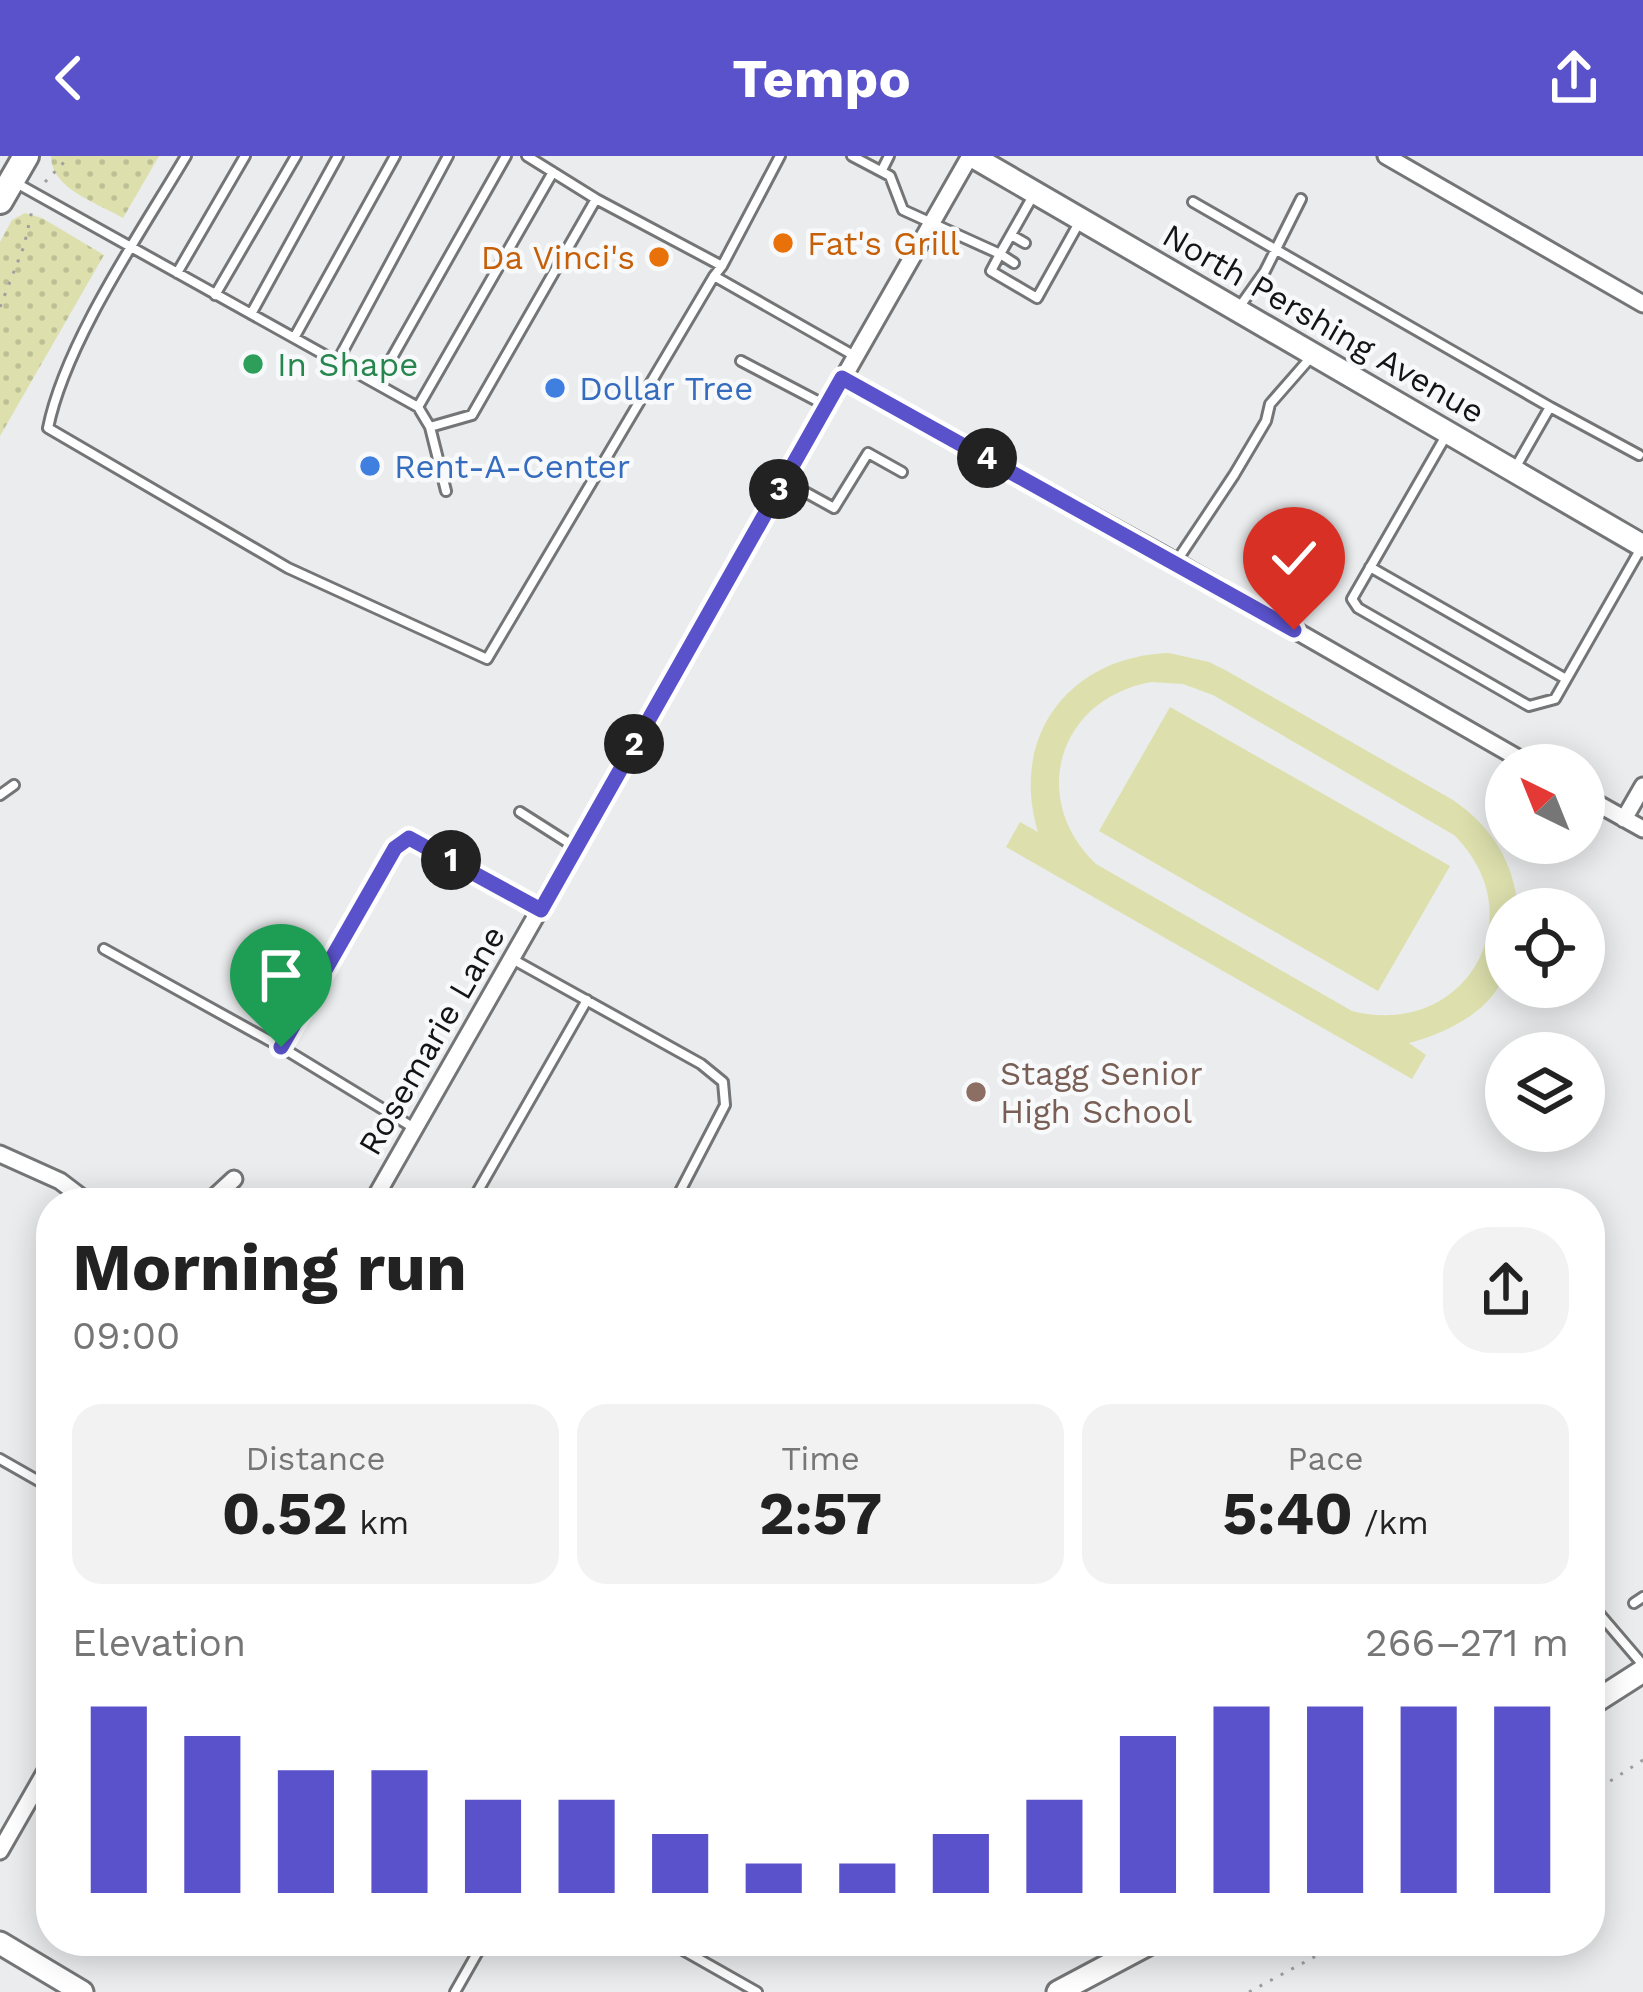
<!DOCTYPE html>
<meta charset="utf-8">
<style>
body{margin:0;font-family:"Work Sans",sans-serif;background:#f2f2f2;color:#222;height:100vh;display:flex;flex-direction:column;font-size:45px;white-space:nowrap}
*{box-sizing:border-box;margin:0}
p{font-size:39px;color:#767676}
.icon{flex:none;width:66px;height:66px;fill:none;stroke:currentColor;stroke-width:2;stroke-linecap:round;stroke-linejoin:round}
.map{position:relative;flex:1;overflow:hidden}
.panel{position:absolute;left:36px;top:1032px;width:1569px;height:768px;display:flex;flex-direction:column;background:#fff;border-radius:48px;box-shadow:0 6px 30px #0003}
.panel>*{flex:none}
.needle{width:78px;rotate:317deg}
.controls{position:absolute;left:1485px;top:588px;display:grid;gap:24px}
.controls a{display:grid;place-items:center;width:120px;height:120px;border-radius:50%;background:#fff;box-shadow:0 6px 30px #0003;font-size:60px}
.pin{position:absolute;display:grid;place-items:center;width:102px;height:102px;color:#fff;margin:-123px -51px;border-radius:50% 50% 50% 0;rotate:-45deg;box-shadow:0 0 12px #0007}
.pin .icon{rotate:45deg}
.km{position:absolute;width:60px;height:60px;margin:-30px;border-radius:50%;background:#222;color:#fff;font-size:33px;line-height:60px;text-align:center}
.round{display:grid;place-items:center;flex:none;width:126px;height:126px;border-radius:48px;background:#f2f2f2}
.overview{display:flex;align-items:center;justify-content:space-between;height:204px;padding:0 36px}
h1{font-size:66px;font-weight:700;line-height:90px}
.figures{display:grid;grid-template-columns:repeat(3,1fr);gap:18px;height:204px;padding:12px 36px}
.figures div{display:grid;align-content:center;border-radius:30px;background:#f2f2f2;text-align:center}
.figures b{font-size:60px;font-weight:700}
.figures small{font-size:33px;font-weight:400}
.figures p{font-size:33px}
.chart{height:336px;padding:24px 36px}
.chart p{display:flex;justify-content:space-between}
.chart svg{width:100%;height:216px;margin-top:12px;stroke:#5952ca;stroke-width:6}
header{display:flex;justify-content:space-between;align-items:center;height:156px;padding:0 36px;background:#5952ca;color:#fff;font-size:54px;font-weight:700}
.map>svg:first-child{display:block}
.park{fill:url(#park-dots)}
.pitch{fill:#dde0ad;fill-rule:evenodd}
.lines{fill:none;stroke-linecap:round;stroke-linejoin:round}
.lane-casing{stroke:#747576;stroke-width:14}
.street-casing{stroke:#747576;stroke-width:21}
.secondary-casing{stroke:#747576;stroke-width:27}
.primary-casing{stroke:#747576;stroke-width:30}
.path{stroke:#9f9fa0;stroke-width:3;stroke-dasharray:3 9;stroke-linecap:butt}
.lane{stroke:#fff;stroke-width:8}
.street{stroke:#fff;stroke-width:15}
.secondary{stroke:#fff;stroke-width:21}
.primary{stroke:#fff;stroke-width:24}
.route-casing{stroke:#fff;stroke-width:24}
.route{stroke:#5952ca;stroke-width:15}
.food-dot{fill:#e8710a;stroke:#f8f9fb;stroke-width:4.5}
.leisure-dot{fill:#2e9e5b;stroke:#f8f9fb;stroke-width:4.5}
.shop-dot{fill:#3f7fe0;stroke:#f8f9fb;stroke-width:4.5}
.education-dot{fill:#8d6e63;stroke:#f8f9fb;stroke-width:4.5}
.labels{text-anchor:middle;stroke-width:9;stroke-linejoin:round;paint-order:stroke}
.food-label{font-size:33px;fill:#c56008;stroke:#f8f9fb;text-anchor:start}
.street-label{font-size:33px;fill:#141415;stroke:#f8f9fb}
.leisure-label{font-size:33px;fill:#27864d;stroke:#f8f9fb;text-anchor:start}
.shop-label{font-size:33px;fill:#366cbe;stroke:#f8f9fb;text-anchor:start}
.education-label{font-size:33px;fill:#785e54;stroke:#f8f9fb;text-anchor:start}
</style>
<header><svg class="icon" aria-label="back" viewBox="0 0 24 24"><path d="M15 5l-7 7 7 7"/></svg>Tempo<svg class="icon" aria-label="share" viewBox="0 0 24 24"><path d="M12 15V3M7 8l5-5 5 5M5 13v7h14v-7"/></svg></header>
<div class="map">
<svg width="1643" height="1836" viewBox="0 0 1643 1836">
<defs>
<pattern id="park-dots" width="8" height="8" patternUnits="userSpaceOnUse" patternTransform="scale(3)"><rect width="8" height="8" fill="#dde0ad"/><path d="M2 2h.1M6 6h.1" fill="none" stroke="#bdbf94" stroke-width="1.8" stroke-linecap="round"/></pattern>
</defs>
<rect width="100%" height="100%" fill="#ebeced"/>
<path class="park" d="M 51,0 L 159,0 L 123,62 C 98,47 51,33 51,0 Z
M 25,57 L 42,62 L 104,99 L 0,280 L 0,86 L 12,64 Z"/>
<path class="pitch" d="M 1169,497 L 1209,506 L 1227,515 L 1453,644 C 1492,671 1514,706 1518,753 L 1506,753 C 1506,771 1510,794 1506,812 C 1497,854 1444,878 1409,887 L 1426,899 L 1412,923 L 1006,691 L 1020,666 L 1038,676 C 1009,580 1070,500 1169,497 ZM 1151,526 L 1183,528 L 1213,539 L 1454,679 C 1537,761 1464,884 1352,855 L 1096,708 C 1028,643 1058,543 1151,526 Z
M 1170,551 L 1450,710 L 1378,835 L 1099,675 Z"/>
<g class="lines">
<defs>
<path id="lane" d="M 186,0 C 141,76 65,187 48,272 L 288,412 L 487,503 L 714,120
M 852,0 L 890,20 L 903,54 L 1000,98 L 1034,38
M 882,14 L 889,0
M 18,28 L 418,251 L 430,271 L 446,335
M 596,43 L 722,110 L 780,0
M 1193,46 L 1550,251 L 1514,314
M 1011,79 L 1025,87
M 1014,107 L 1000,98 L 991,115 L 1037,142 L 1080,65
M 722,110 L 714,120 L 853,199
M 177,117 L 245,0
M 215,139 L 296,0
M 1238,153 L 1265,115 L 1301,43
M 251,158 L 338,0
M 294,182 L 395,0
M 741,205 L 825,249
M 337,206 L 448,0
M 377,228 L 506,0
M 418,251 L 553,16
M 1550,251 L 1639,299
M 430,271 L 472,259 L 596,43 L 527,0
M 1447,278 L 1352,443 L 1358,452 L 1529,550 L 1555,543 L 1640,394
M 785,325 L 834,352 L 868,297 L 902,316
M 1176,406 L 1234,319 L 1266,265 L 1270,248 L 1312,200
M 1370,411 L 1566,523
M 0,639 L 14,629
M 520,656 L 575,691
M 104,793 L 281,891
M 514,804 L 701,908 L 723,926 L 725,949 L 674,1047
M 414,972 L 281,891 L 395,691 L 409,682 L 538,752
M 471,1047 L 587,844
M 0,1303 L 51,1332
M 1590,1447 L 1643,1509
M 1634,1447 L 1643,1441
M 667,1785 L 757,1836
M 455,1836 L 484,1785"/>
<path id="street" d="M 1386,0 L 1643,148
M 841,222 L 1162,398 L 1530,609
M 1584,640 L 1643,673
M 1624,663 L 1643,630
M 0,998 L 60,1025 L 89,1047
M 208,1047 L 234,1023
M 372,1047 L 970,0
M 0,1695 L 51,1606"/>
<path id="secondary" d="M 972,0 L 1643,390
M 1590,1549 L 1643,1515
M 0,1787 L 82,1836
M 1058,1836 L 1154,1785"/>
<path id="primary" d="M 0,45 L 26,0"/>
</defs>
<use href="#lane" class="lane-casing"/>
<use href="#street" class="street-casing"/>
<use href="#secondary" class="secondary-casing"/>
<use href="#primary" class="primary-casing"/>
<path class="path" d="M 45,26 L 70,0
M 0,151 L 24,90 L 33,50
M 1590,1638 L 1643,1604
M 1249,1836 L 1344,1785"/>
<use href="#lane" class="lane"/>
<use href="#street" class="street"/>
<use href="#secondary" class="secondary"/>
<use href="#primary" class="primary"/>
</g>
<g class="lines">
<defs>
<path id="route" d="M 281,891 L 395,692 L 409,682 L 541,754 L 842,222 L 1294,474"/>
</defs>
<use href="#route" class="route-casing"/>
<use href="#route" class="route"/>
</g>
<g class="food-dot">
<circle cx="783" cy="87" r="12"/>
<circle cx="659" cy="101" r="12"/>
</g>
<circle class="leisure-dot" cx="253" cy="208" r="12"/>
<g class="shop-dot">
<circle cx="555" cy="232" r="12"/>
<circle cx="370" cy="310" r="12"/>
</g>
<circle class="education-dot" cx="976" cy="936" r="12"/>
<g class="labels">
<g class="food-label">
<text x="807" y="99">Fat's Grill</text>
<text x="635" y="113" text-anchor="end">Da Vinci's</text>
</g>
<g class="street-label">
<text transform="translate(1324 167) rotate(30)" y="12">North Pershing Avenue</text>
<text transform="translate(431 884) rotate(-60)" y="12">Rosemarie Lane</text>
</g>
<g class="leisure-label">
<text x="277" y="220">In Shape</text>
</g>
<g class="shop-label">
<text x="579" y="244">Dollar Tree</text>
<text x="394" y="322">Rent-A-Center</text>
</g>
<g class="education-label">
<text x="1000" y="929">Stagg Senior<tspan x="1000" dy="38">High School</tspan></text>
</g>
</g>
</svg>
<div class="controls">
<a><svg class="needle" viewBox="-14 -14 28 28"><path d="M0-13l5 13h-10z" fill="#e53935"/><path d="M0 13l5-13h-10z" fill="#767676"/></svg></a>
<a><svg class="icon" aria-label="locate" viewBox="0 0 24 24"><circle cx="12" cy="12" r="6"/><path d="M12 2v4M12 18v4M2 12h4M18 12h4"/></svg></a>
<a><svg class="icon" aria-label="layers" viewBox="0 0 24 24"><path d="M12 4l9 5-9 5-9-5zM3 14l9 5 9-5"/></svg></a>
</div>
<div class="pin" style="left:281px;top:891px;background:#1e9e55"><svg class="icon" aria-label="arrive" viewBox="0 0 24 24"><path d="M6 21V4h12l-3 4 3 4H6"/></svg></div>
<div class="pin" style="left:1294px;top:474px;background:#d93025"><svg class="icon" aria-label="check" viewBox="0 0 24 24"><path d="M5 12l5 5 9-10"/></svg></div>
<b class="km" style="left:451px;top:704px">1</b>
<b class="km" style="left:634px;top:588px">2</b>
<b class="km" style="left:779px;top:333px">3</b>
<b class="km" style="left:987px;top:302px">4</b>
<section class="panel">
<div class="overview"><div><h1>Morning run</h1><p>09:00</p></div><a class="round"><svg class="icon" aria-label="share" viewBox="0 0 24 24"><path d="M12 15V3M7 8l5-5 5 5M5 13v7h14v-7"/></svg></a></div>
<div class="figures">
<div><p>Distance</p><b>0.52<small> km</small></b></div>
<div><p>Time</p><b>2:57</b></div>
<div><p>Pace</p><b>5:40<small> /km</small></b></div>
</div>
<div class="chart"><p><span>Elevation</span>266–271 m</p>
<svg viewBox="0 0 160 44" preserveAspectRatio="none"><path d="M5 44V6M15 44V12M25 44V19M35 44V19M45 44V25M55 44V25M65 44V32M75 44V38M85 44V38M95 44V32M105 44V25M115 44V12M125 44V6M135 44V6M145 44V6M155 44V6"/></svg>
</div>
</section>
</div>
